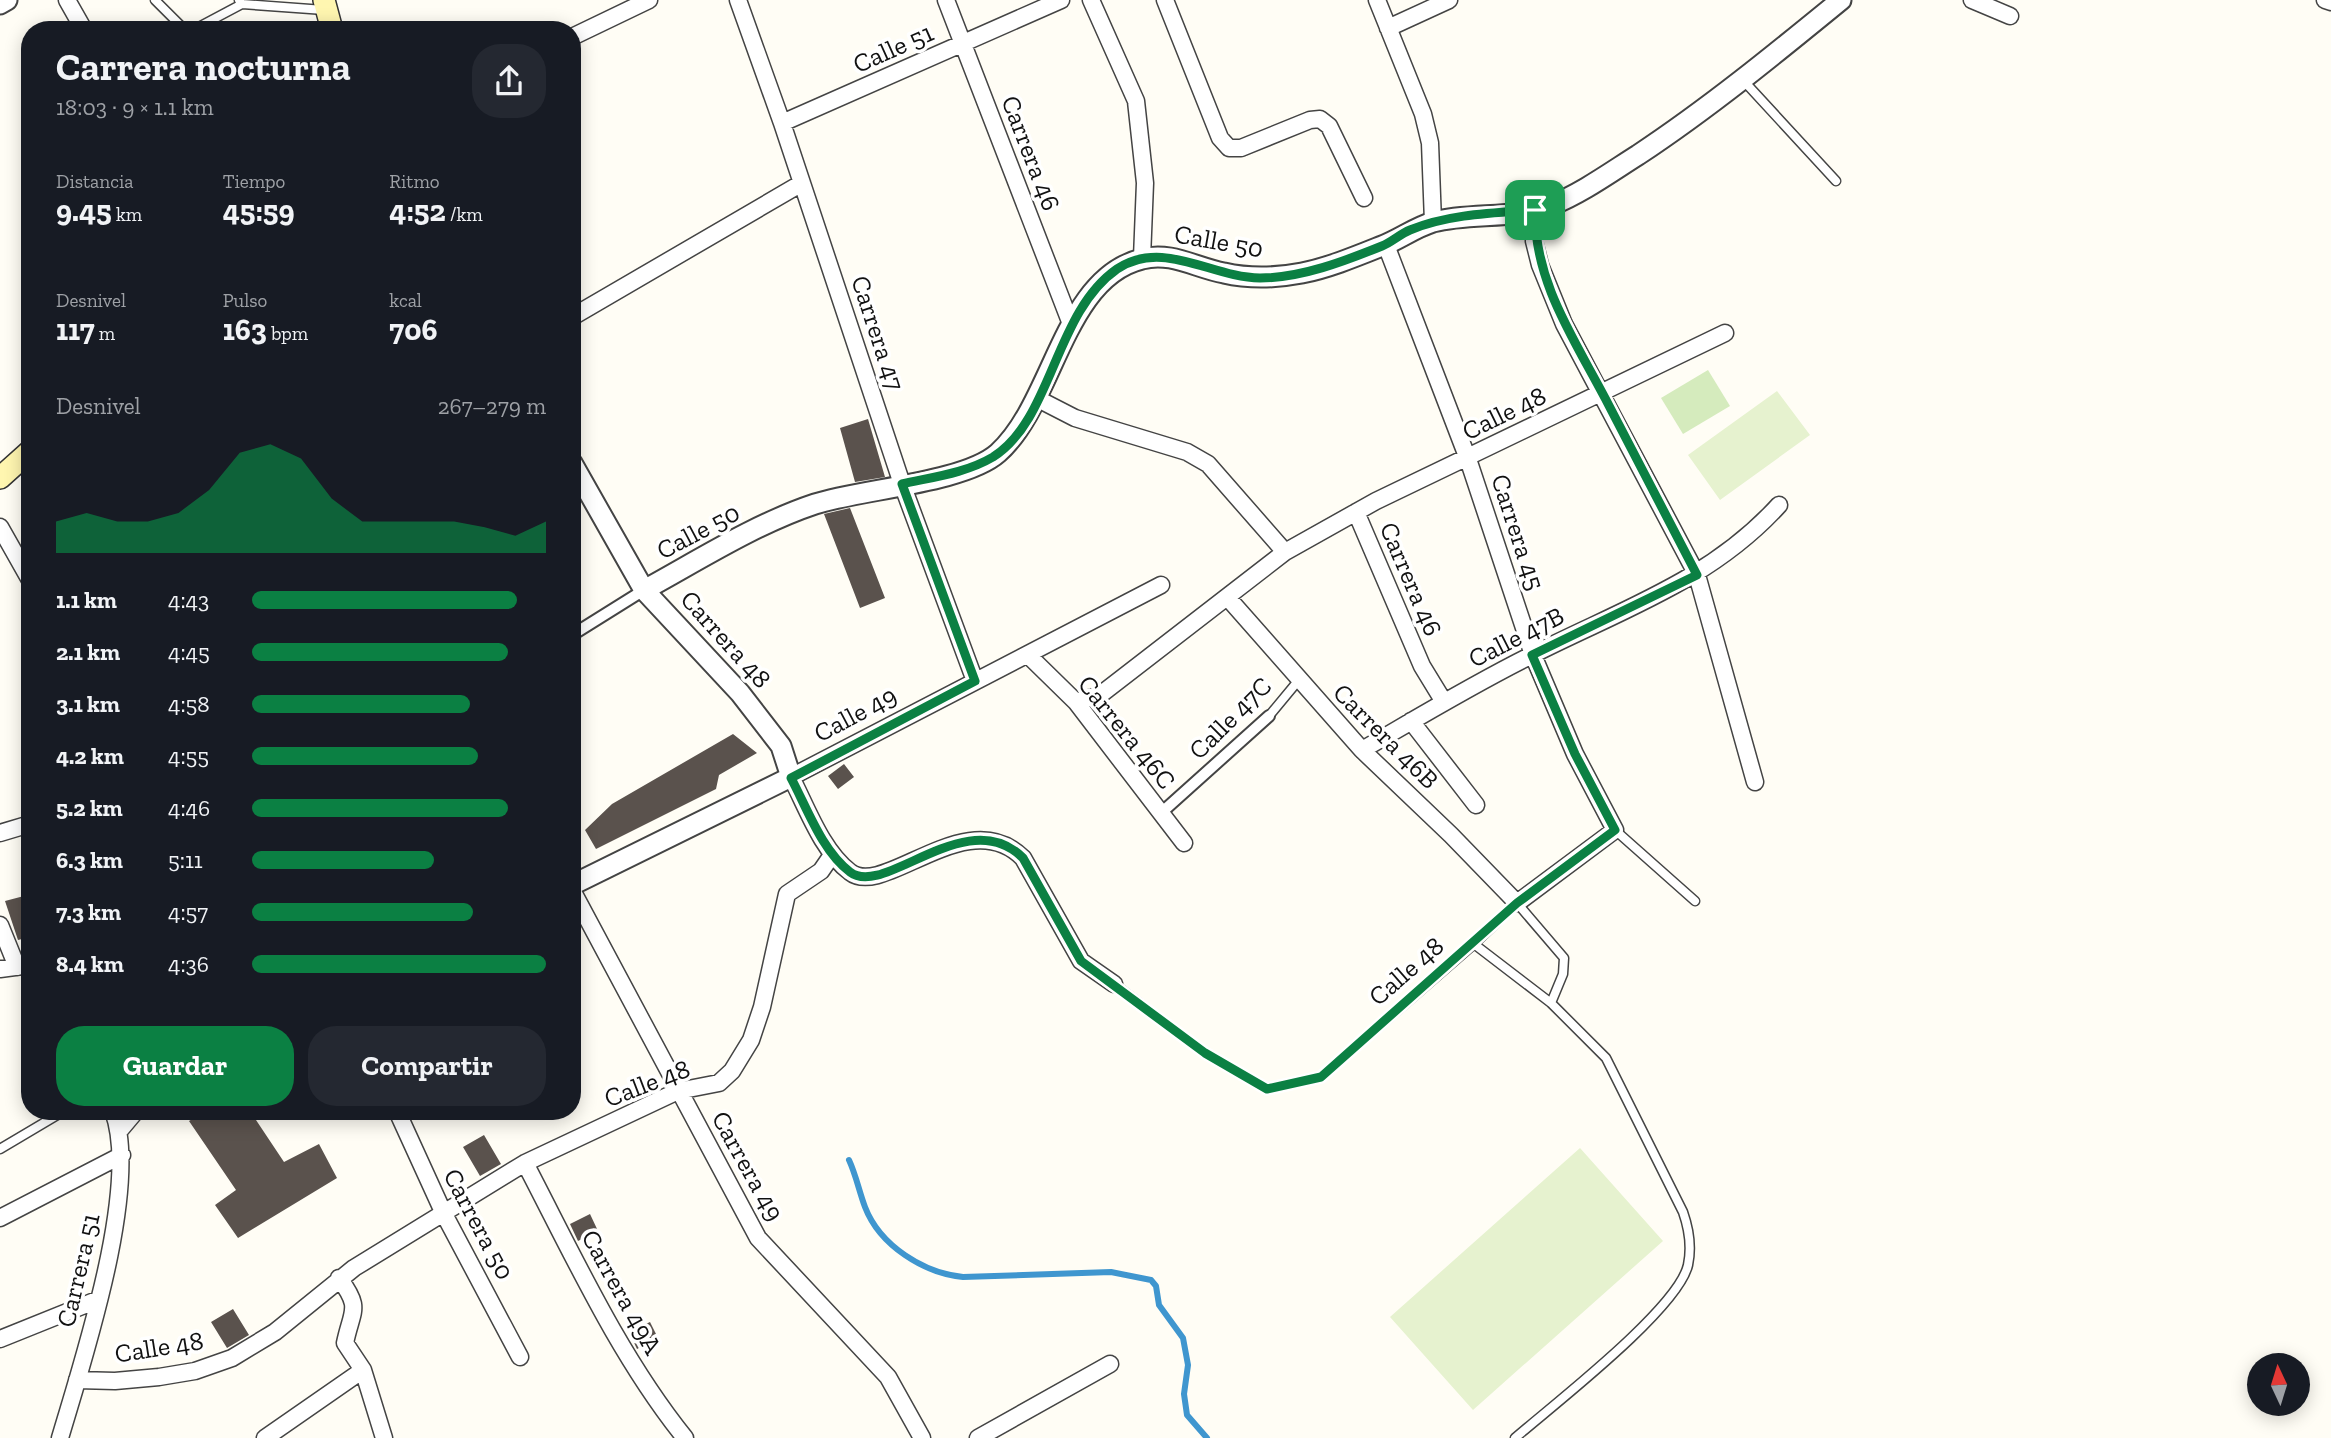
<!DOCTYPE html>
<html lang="es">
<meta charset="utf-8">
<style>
body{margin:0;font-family:"Zilla Slab",serif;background:#242831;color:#f1f3f6;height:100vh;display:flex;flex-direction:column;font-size:26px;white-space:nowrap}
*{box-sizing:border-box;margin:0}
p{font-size:23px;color:#9ea1a6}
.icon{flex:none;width:38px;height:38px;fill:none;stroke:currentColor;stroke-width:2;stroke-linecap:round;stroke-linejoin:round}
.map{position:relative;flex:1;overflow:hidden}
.side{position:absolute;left:21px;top:21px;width:560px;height:1099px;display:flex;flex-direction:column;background:#171b24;border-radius:28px;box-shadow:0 4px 18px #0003}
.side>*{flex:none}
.needle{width:46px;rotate:356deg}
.tools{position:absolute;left:2247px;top:1353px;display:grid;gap:14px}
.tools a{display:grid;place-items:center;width:63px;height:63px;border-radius:50%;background:#171b24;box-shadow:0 4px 18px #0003;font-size:35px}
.pin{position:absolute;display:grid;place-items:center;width:60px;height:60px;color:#fff;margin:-30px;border-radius:14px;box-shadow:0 4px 10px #0006}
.round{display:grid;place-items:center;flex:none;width:74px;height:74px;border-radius:28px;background:#242831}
.headline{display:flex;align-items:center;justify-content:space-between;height:119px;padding:0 35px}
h1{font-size:38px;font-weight:700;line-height:52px}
.metrics{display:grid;grid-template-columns:repeat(3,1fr);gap:10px;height:119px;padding:7px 35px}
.metrics div{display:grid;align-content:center}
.metrics b{font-size:30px;font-weight:700}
.metrics small{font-size:19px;font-weight:400}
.metrics p{font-size:19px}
.chart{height:196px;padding:14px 35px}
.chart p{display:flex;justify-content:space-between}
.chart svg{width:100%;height:126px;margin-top:7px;fill:#0b8043;opacity:.7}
.cta{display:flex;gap:14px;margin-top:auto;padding:14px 35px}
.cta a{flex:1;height:80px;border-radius:28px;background:#0b8043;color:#fff;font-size:28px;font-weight:700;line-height:80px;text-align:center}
.cta a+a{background:#242831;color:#f1f3f6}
ul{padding:0 35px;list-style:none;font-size:23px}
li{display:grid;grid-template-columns:112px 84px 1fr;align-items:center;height:52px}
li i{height:18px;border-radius:9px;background:#0b8043}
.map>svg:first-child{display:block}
.green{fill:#d5ebbd}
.pitch{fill:#e6f2cf}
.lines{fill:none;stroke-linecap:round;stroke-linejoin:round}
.stream{stroke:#3f96cf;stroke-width:6}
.building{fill:#5a524d}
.service-casing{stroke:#444;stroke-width:11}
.pedestrian-casing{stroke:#444;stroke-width:14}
.minor-casing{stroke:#444;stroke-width:19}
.tertiary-casing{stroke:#444;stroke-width:23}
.secondary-casing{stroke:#333;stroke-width:24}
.service{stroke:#fff;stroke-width:8}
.pedestrian{stroke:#fff;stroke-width:10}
.minor{stroke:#fff;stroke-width:16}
.tertiary{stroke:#fff;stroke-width:19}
.secondary{stroke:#fff6b0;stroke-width:21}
.route-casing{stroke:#fff;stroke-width:14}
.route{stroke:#0b8043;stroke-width:9}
.labels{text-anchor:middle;stroke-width:7;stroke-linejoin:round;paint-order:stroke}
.street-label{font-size:26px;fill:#111;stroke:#fff}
</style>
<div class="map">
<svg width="2331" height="1438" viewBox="0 0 2331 1438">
<rect width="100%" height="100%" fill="#fffdf5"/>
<path class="green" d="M 1708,370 L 1730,406 L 1683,434 L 1661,398 Z"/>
<path class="pitch" d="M 1777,391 L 1810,435 L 1720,500 L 1688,455 Z
M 1580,1148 L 1663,1241 L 1473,1410 L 1390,1317 Z"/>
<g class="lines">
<path class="stream" d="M 849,1160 C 856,1175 859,1191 865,1207 C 880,1246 924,1273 963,1277 L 1111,1272 L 1151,1280 L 1156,1286 L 1159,1305 L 1183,1338 L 1188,1365 L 1184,1394 L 1187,1415 L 1207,1438"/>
</g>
<path class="building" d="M 868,419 L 885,477 L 855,482 L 840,428 Z
M 850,508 L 885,598 L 860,608 L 824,514 Z
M 733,734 L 757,753 L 719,775 L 716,789 L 596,849 L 585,830 L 612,804 Z
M 844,764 L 854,777 L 838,789 L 828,776 Z
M 24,896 L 30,912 L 30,937 L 18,940 L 5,901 Z
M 206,1111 L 250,1111 L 284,1162 L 319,1144 L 337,1178 L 238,1238 L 215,1205 L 236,1190 L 189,1121 Z
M 484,1135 L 501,1164 L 480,1176 L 463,1147 Z
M 590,1214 L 598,1231 L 578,1241 L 570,1224 Z
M 233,1309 L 249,1335 L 227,1348 L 211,1322 Z
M 650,1322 L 658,1338 L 637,1349 L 629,1332 Z"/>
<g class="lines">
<defs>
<path id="service" d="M 155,0 L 185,30
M 239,0 L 242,4 L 324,10
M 193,30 L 242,4
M 1742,79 L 1836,181
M 1269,716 L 1298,681
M 1615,830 L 1695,901
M 1474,944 L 1517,903 L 1564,958 L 1563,974 L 1551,1003
M 1114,984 L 1205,1053 L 1267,1089 L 1321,1077 L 1474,944 L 1551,1003 L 1606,1058 L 1683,1212 C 1689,1229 1692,1246 1688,1265 C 1678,1309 1553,1405 1515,1438
M 0,1149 L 64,1111"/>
<path id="pedestrian" d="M 572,635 L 644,590
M 1161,813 L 1269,716"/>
<path id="minor" d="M 67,0 L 84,30
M 738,0 L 782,123 L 902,484 L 975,681
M 946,0 L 1071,324
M 1091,0 L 1136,101 L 1145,183 L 1142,258
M 1165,0 L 1220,138 L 1229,148 L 1241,148 L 1310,120 L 1320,119 L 1329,126 L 1364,198
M 1377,0 L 1423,114 L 1430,143 L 1433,222
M 1972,0 L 2010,16
M 2325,0 L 2331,2
M 1388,28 L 1449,0
M 572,37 L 649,0
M 782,123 L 1061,0
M 1535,210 L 1534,241 L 1540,265 L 1564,324 L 1697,575 L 1755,782
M 572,317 L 802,183
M 1038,399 L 1075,418 L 1187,452 L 1208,464 L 1285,552
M 1356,512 L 1422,666 L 1444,702
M 0,527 L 30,580
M 1228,598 L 1362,750 L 1451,835 L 1517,903 L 1615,830 L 1575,754 L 1533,655 L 1468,459 L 1386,245
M 1028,655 L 1076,702 L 1184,843
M 1076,702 L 1100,695 L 1285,552 L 1376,501 L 1725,333
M 1411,721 L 1476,805
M 1362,750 C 1419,717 1475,683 1534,654 C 1623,609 1711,580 1779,505
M 0,833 L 30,824
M 572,890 L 758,1238 L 888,1377 L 922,1438
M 0,925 L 17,967
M 0,969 L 30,965
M 1114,984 L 1081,961 L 1023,858 C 967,802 884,899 850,872 C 822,851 807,808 791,777 L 1161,585
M 397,1111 L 444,1214 L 520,1357
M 120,1130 L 136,1111
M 525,1163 C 574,1257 619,1356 685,1438
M 0,1218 L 122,1155
M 339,1278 C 362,1309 352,1309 345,1343 L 363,1370 L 384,1438
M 0,1339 L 97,1300
M 77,1380 L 115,1381 L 159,1377 L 195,1371 L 232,1358 L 275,1332 L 354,1268 L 525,1163 L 678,1091 L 719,1083 L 732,1071 L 751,1040 L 762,1007 L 787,894 L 821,871 L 832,855
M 60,1438 C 83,1360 141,1185 113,1111
M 265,1438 L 363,1370
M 978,1438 L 1110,1364"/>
<path id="tertiary" d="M 0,4 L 7,0
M 572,463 L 644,590 L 740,693 L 781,746 L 791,777 L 572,885
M 644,590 C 699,560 755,524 815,504 C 861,489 964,483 998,453 C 1054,403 1063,278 1142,259 C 1171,251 1196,268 1224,273 C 1250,279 1276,278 1302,273 C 1328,268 1357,256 1382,246 C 1400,239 1414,228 1433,222 C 1471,212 1516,220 1552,205 C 1582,193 1611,172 1638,155 C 1709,108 1775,54 1841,0"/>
<path id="secondary" d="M 324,0 L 332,30
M 0,478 L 30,451"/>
</defs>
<use href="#service" class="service-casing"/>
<use href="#pedestrian" class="pedestrian-casing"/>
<use href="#minor" class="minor-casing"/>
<use href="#tertiary" class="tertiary-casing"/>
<use href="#secondary" class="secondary-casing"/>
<use href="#service" class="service"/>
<use href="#pedestrian" class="pedestrian"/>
<use href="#minor" class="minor"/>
<use href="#tertiary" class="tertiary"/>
<use href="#secondary" class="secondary"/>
</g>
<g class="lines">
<defs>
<path id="route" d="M 1535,210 C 1534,281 1573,337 1605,398 C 1636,457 1666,516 1697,575 L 1532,655 L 1575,754 L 1615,830 L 1517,903 L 1321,1077 L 1267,1089 L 1205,1053 L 1081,961 L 1023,858 C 967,802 884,899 850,872 C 822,851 807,808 791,778 L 975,681 L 902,484 C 933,477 966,473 993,457 C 1053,419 1054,313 1117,269 C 1163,238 1212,278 1260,278 C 1301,278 1345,261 1382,246 C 1392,242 1400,234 1410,230 C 1449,214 1493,213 1535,210 Z"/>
</defs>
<use href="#route" class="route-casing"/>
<use href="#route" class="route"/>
</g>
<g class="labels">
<g class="street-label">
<text transform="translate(893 48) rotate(-24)" y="9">Calle 51</text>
<text transform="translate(1031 153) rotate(69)" y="9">Carrera 46</text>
<text transform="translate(1219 241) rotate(10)" y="9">Calle 50</text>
<text transform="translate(878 333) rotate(72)" y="9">Carrera 47</text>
<text transform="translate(1504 413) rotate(-26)" y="9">Calle 48</text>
<text transform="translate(698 531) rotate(-28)" y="9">Calle 50</text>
<text transform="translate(1518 532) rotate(72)" y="9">Carrera 45</text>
<text transform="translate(1411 579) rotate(67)" y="9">Carrera 46</text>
<text transform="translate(1516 637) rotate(-27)" y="9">Calle 47B</text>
<text transform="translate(726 639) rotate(48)" y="9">Carrera 48</text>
<text transform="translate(855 714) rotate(-28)" y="9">Calle 49</text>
<text transform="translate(1230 718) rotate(-45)" y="9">Calle 47C</text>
<text transform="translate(1127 732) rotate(51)" y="9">Carrera 46C</text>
<text transform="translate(1386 736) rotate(45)" y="9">Carrera 46B</text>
<text transform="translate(1406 971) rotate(-41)" y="9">Calle 48</text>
<text transform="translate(647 1083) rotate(-21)" y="9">Calle 48</text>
<text transform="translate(748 1166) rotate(61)" y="9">Carrera 49</text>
<text transform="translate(479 1224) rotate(62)" y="9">Carrera 50</text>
<text transform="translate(78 1270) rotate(-77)" y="9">Carrera 51</text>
<text transform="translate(622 1292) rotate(61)" y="9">Carrera 49A</text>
<text transform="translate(159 1347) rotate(-9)" y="9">Calle 48</text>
</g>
</g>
</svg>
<div class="tools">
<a><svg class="needle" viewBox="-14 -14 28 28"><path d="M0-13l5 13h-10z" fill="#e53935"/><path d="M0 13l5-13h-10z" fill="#9ea1a6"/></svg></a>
</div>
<div class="pin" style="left:1535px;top:210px;background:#1e9e55"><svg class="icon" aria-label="arrive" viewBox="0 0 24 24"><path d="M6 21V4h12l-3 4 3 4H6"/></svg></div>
<section class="side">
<div class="headline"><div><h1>Carrera nocturna</h1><p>18:03 · 9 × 1.1 km</p></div><a class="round"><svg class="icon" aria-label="share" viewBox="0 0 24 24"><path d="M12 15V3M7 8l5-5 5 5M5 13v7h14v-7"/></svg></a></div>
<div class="metrics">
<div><p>Distancia</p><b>9.45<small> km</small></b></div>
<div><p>Tiempo</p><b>45:59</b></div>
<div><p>Ritmo</p><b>4:52<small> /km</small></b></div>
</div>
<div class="metrics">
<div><p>Desnivel</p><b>117<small> m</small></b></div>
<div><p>Pulso</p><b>163<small> bpm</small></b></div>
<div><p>kcal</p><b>706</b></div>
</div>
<div class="chart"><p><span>Desnivel</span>267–279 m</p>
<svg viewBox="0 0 160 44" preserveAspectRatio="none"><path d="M0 44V33L10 30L20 33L30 33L40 30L50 22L60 9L70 6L80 11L90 25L100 33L110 33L120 33L130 33L140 35L150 38L160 33V44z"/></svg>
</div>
<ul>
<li><b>1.1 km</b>4:43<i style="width:90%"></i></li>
<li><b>2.1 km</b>4:45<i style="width:87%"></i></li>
<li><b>3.1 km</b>4:58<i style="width:74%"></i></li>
<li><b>4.2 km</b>4:55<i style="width:77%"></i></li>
<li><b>5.2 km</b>4:46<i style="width:87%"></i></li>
<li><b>6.3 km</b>5:11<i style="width:62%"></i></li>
<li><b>7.3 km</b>4:57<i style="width:75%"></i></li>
<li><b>8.4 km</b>4:36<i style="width:100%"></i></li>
</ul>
<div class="cta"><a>Guardar</a><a>Compartir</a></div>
</section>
</div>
